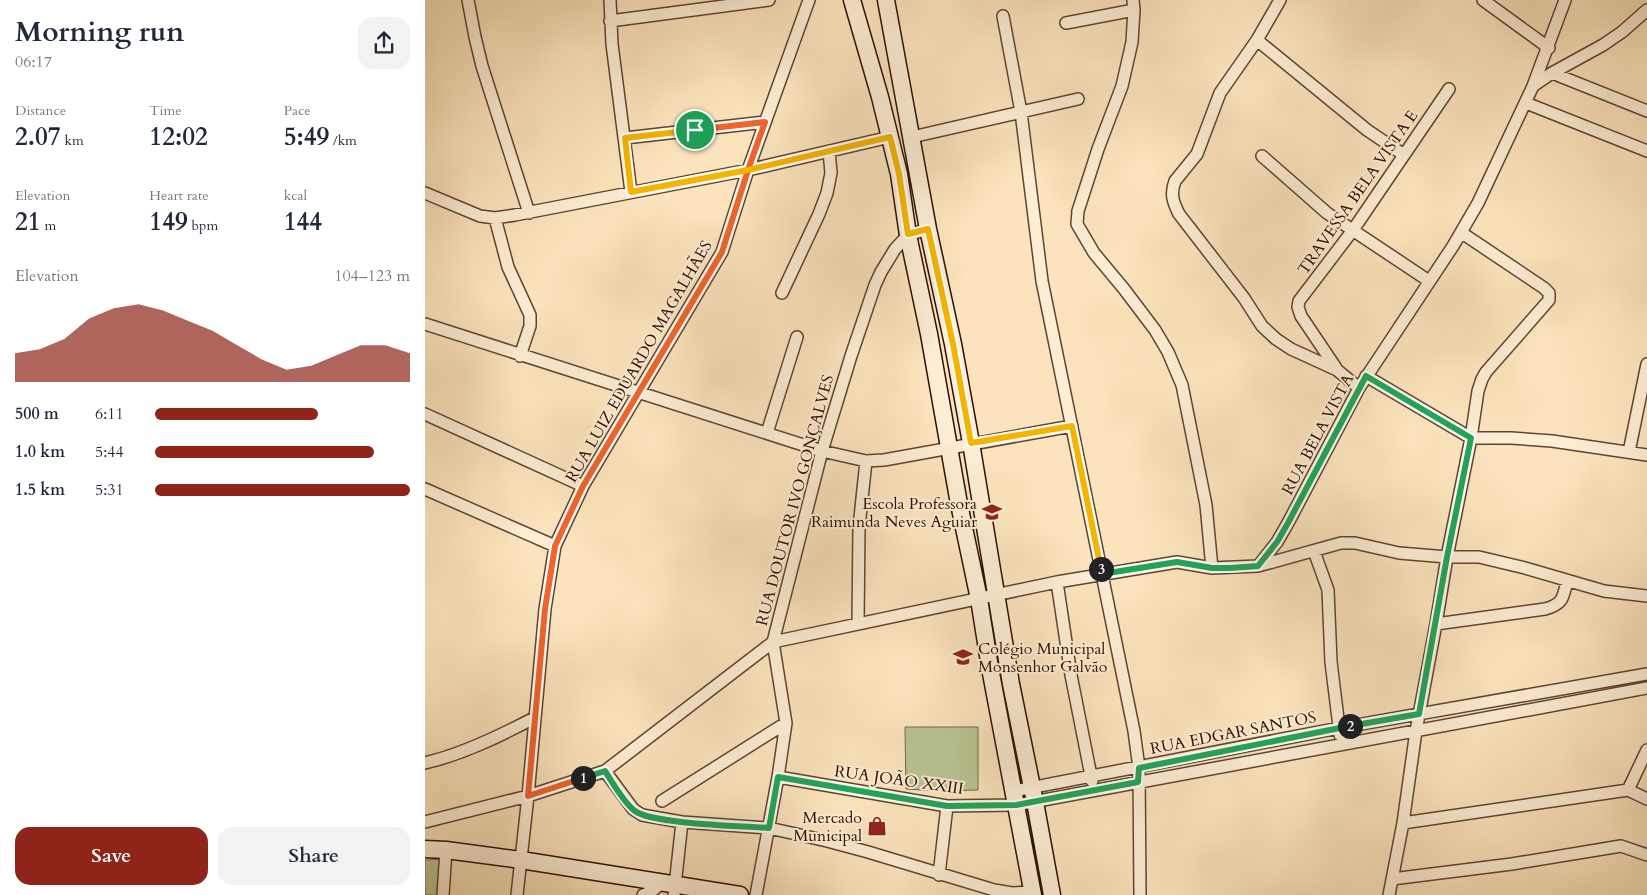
<!DOCTYPE html>
<meta charset="utf-8">
<style>
body{margin:0;font-family:Cardo,serif;background:#f2f2f3;color:#1f2937;height:100vh;display:flex;flex-direction:column;font-size:19px;white-space:nowrap}
*{box-sizing:border-box;margin:0}
p{font-size:16px;color:#747a83}
.icon{flex:none;width:28px;height:28px;fill:none;stroke:currentColor;stroke-width:2;stroke-linecap:round;stroke-linejoin:round}
.map{position:relative;flex:1;overflow:hidden}
.panel{display:flex;flex-direction:column;background:#fff;width:425px}
.panel>*{flex:none}
.pin{position:absolute;display:grid;place-items:center;width:42px;height:42px;color:#fff;margin:-21px;border:2px solid #fff;border-radius:50%;box-shadow:0 1px 5px #0007}
.km{position:absolute;width:25px;height:25px;margin:-12px;border-radius:50%;background:#222;color:#fff;font-size:14px;line-height:25px;text-align:center}
.round{display:grid;place-items:center;flex:none;width:52px;height:52px;border-radius:15px;background:#f2f2f3}
.head{display:flex;align-items:center;justify-content:space-between;height:85px;padding:0 15px}
h1{font-size:28px;font-weight:700;line-height:38px}
.metrics{display:grid;grid-template-columns:repeat(3,1fr);gap:8px;height:85px;padding:5px 15px}
.metrics div{display:grid;align-content:center}
.metrics b{font-size:25px;font-weight:700}
.metrics small{font-size:14px;font-weight:400}
.metrics p{font-size:14px}
.chart{height:140px;padding:10px 15px}
.chart p{display:flex;justify-content:space-between}
.chart svg{width:100%;height:90px;margin-top:5px;fill:#8f2418;opacity:.7}
.cta{display:flex;gap:10px;margin-top:auto;padding:10px 15px}
.cta a{flex:1;height:58px;border-radius:15px;background:#8f2418;color:#fff;font-size:20px;font-weight:700;line-height:58px;text-align:center}
.cta a+a{background:#f2f2f3;color:#1f2937}
ul{padding:0 15px;list-style:none;font-size:16px}
li{display:grid;grid-template-columns:80px 60px 1fr;align-items:center;height:38px}
li i{height:12px;border-radius:6px;background:#8f2418}
main{display:flex;flex:1;min-height:0}
.map>svg:first-child{display:block}
.green{fill:#bac594;stroke:#736a4c}
.lines{fill:none;stroke-linecap:round;stroke-linejoin:round}
.street-casing{stroke:#604432;stroke-width:14}
.secondary-casing{stroke:#2c0e03;stroke-width:19}
.street{stroke:#fcedd4;stroke-width:11}
.secondary{stroke:#fcedd4;stroke-width:16}
.split-1-casing{stroke:#fff;stroke-width:10}
.split-2-casing{stroke:#fff;stroke-width:10}
.split-3-casing{stroke:#fff;stroke-width:10}
.split-4-casing{stroke:#fff;stroke-width:10}
.split-1{stroke:#f0652b;stroke-width:6}
.split-2{stroke:#22a559;stroke-width:6}
.split-3{stroke:#22a559;stroke-width:6}
.split-4{stroke:#f5b400;stroke-width:6}
.labels{text-anchor:middle;stroke-width:4;stroke-linejoin:round;paint-order:stroke}
.street-label{font-size:16px;fill:#2c0e03;stroke:#fcedd4}
.poi-label{font-size:16px;fill:#2c0e03;stroke:#fcedd4;text-anchor:end}
</style>
<main>
<section class="panel">
<div class="head"><div><h1>Morning run</h1><p>06:17</p></div><a class="round"><svg class="icon" aria-label="share" viewBox="0 0 24 24"><path d="M12 15V3M7 8l5-5 5 5M5 13v7h14v-7"/></svg></a></div>
<div class="metrics">
<div><p>Distance</p><b>2.07<small> km</small></b></div>
<div><p>Time</p><b>12:02</b></div>
<div><p>Pace</p><b>5:49<small> /km</small></b></div>
</div>
<div class="metrics">
<div><p>Elevation</p><b>21<small> m</small></b></div>
<div><p>Heart rate</p><b>149<small> bpm</small></b></div>
<div><p>kcal</p><b>144</b></div>
</div>
<div class="chart"><p><span>Elevation</span>104–123 m</p>
<svg viewBox="0 0 160 44" preserveAspectRatio="none"><path d="M0 44V30L10 28L20 23L30 13L40 8L50 6L60 9L70 14L80 19L90 26L100 33L110 38L120 36L130 31L140 26L150 26L160 30V44z"/></svg>
</div>
<ul>
<li><b>500 m</b>6:11<i style="width:64%"></i></li>
<li><b>1.0 km</b>5:44<i style="width:86%"></i></li>
<li><b>1.5 km</b>5:31<i style="width:100%"></i></li>
</ul>
<div class="cta"><a>Save</a><a>Share</a></div>
</section>
<div class="map">
<svg width="1222" height="895" viewBox="0 0 1222 895">
<rect width="100%" height="100%" fill="#fbe4bd"/>
<filter id="stains"><feTurbulence type="fractalNoise" baseFrequency=".004" numOctaves="4"/><feColorMatrix values="0 0 0 0 .2 0 0 0 0 .09 0 0 0 0 .02 0 0 0 .5 -.17"/></filter>
<radialGradient id="worn" r=".72"><stop offset=".6" stop-color="#630" stop-opacity="0"/><stop offset="1" stop-color="#630" stop-opacity=".3"/></radialGradient>
<path class="green" d="M 480,727 L 553,727 L 553,790 L 514,791 L 481,789 Z
M 19,859 L 16,895 L 0,895 L 0,860 Z"/>
<g class="lines">
<defs>
<path id="street" d="M 43,0 L 50,37 L 57,66 L 104,213
M 185,0 L 187,44 L 206,192
M 708,0 L 709,10 L 707,42 L 697,86 L 673,149 L 653,211 L 652,224 L 669,253 L 699,289 L 730,330 L 743,352 L 757,385 L 781,505 L 787,568
M 855,0 L 832,40 L 795,93 L 772,154 L 750,181 C 745,194 748,202 754,214 L 819,298 L 837,326 L 851,339 L 866,349 L 912,370 L 934,388
M 1058,0 L 1124,48
M 578,16 L 596,112 L 617,281 L 709,731 L 714,768 L 715,895
M 185,21 L 344,0
M 641,23 L 709,10
M 832,40 L 942,130 L 979,155
M 1127,73 L 1222,111
M 1108,86 L 1140,0
M 1101,103 L 1222,151
M 487,137 L 653,99
M 200,138 L 340,122
M 837,156 L 902,213 L 1004,281
M 0,193 L 55,216 L 70,218 L 90,215 L 323,170 L 465,137
M 70,218 L 83,267 L 105,315 L 105,326 L 95,356
M 357,293 L 394,214 L 402,193 L 406,173 L 404,151
M 0,324 L 397,451 L 441,461 L 459,460 L 647,426
M 911,368 L 876,316 L 873,307 L 874,301 L 928,230 L 1024,89
M 941,376 L 1046,438 L 1086,438 L 1127,441 L 1222,455
M 0,414 L 158,486
M 342,433 L 372,337
M 1204,452 L 1222,364
M 0,489 L 130,546
M 889,551 L 903,590 L 906,662 L 915,735
M 833,566 L 852,542 L 863,523 L 934,388 L 1028,246 L 1053,203 L 1108,86 L 1127,73 L 1178,45 L 1197,32 L 1222,10
M 632,582 L 646,675 L 667,781
M 433,623 L 434,527 L 441,461
M 1011,624 L 1120,609 C 1138,604 1138,598 1142,581
M 0,763 C 38,754 75,736 109,718
M 180,771 L 208,809 L 217,815 L 257,822 L 344,828 L 402,841 L 443,852 L 569,890 L 587,893 L 608,892
M 353,777 L 522,806 L 591,805 L 1222,688
M 1203,790 L 1222,750
M 589,791 L 914,728 L 1222,674
M 237,801 L 361,723
M 0,822 L 103,796 L 180,771 L 348,642 L 632,582 L 752,562 L 787,568 L 833,566 L 916,543 L 930,543 L 974,553 L 1022,557 L 1054,557 L 1100,568 L 1179,591 L 1222,596
M 978,823 L 1203,790 L 1222,799
M 514,875 L 522,806
M 967,879 L 1087,864 L 1196,846 L 1222,855
M 18,895 L 21,850
M 92,895 L 103,796 L 120,609 L 130,546 L 158,486 L 297,252 L 323,170 L 384,0
M 218,895 L 227,891 L 237,883
M 249,895 L 257,822
M 331,895 L 353,777 L 361,723 L 348,642 L 397,451 L 426,356 L 450,285 L 456,272 L 470,249 L 483,235 L 503,229
M 964,895 L 978,823 L 991,731 L 1011,624 L 1022,557 L 1046,438 L 1053,391 L 1057,379 L 1061,372 L 1124,300 L 1124,293 L 1119,288 L 1037,233"/>
<path id="secondary" d="M 427,0 L 455,97 L 474,174 L 483,235 L 504,334 L 534,504 L 554,599 L 565,668 L 608,895
M 461,0 L 503,229 L 528,344 L 546,443 L 586,684 L 610,802 L 627,895
M 0,849 L 21,850 L 96,860 L 315,895"/>
</defs>
<use href="#street" class="street-casing"/>
<use href="#secondary" class="secondary-casing"/>
<use href="#street" class="street"/>
<use href="#secondary" class="secondary"/>
</g>
<g class="lines">
<defs>
<path id="split-1" d="M 158,778 L 103,796 L 120,609 L 130,546 L 158,486 L 297,252 L 323,170 L 340,122 L 270,130"/>
<path id="split-2" d="M 158,778 L 180,771 C 188,783 199,803 210,811 C 227,824 318,826 344,828 L 353,777 L 522,806 L 591,805 L 713,782 L 714,768 L 925,726"/>
<path id="split-3" d="M 676,569 L 677,574 L 752,562 L 787,568 L 805,568 L 833,566 L 852,542 L 863,523 L 941,376 L 1046,438 L 1022,557 L 994,714 L 925,726"/>
<path id="split-4" d="M 270,130 L 200,138 L 206,192 L 323,170 L 465,137 L 474,174 L 483,234 L 503,229 L 528,344 L 546,443 L 647,426 L 676,569"/>
</defs>
<use href="#split-1" class="split-1-casing"/>
<use href="#split-2" class="split-2-casing"/>
<use href="#split-3" class="split-3-casing"/>
<use href="#split-4" class="split-4-casing"/>
<use href="#split-1" class="split-1"/>
<use href="#split-2" class="split-2"/>
<use href="#split-3" class="split-3"/>
<use href="#split-4" class="split-4"/>
</g>
<defs>
<symbol id="school-bare" viewBox="-9 -9 18 18"><path d="M0-5L7-2L0 1L-7-2ZM-4 1L0 2.5L4 1V4Q0 6-4 4Z" fill="#8f2418" stroke="#fcedd4" stroke-width="2.5" paint-order="stroke"/></symbol>
<symbol id="shop-bare" viewBox="-9 -9 18 18"><path d="M-5-2.5h2.3a2.7 3.5 0 0 1 5.4 0H5L5.5 6h-11ZM-1.5-2.5h3a1.5 2.3 0 0 0-3 0Z" fill="#8f2418" stroke="#fcedd4" stroke-width="2.5" paint-order="stroke"/></symbol>
</defs>
<g fill-rule="evenodd">
<use href="#school-bare" x="553" y="498" width="28" height="28"/>
<use href="#school-bare" x="524" y="643" width="28" height="28"/>
<use href="#shop-bare" x="438" y="812" width="28" height="28"/>
</g>
<g class="labels">
<g class="street-label">
<text transform="translate(932 192) rotate(-55)" y="6">TRAVESSA BELA VISTA E</text>
<text transform="translate(213 361) rotate(-60)" y="6">RUA LUIZ EDUARDO MAGALHÃES</text>
<text transform="translate(892 434) rotate(-62)" y="6">RUA BELA VISTA</text>
<text transform="translate(369 500) rotate(-75)" y="6">RUA DOUTOR IVO GONÇALVES</text>
<text transform="translate(808 732) rotate(-11)" y="6">RUA EDGAR SANTOS</text>
<text transform="translate(474 779) rotate(8)" y="6">RUA JOÃO XXIII</text>
</g>
<g class="poi-label">
<text x="552" y="509">Escola Professora<tspan x="552" dy="18">Raimunda Neves Aguiar</tspan></text>
<text x="553" y="654" text-anchor="start">Colégio Municipal<tspan x="553" dy="18">Monsenhor Galvão</tspan></text>
<text x="437" y="823">Mercado<tspan x="437" dy="18">Municipal</tspan></text>
</g>
</g>
<rect width="100%" height="100%" filter="url(#stains)"/>
<rect width="100%" height="100%" fill="url(#worn)"/>
</svg>
<div class="pin" style="left:270px;top:130px;background:#1e9e55"><svg class="icon" aria-label="arrive" viewBox="0 0 24 24"><path d="M6 21V4h12l-3 4 3 4H6"/></svg></div>
<b class="km" style="left:158px;top:778px">1</b>
<b class="km" style="left:925px;top:726px">2</b>
<b class="km" style="left:676px;top:569px">3</b>
</div>
</main>
